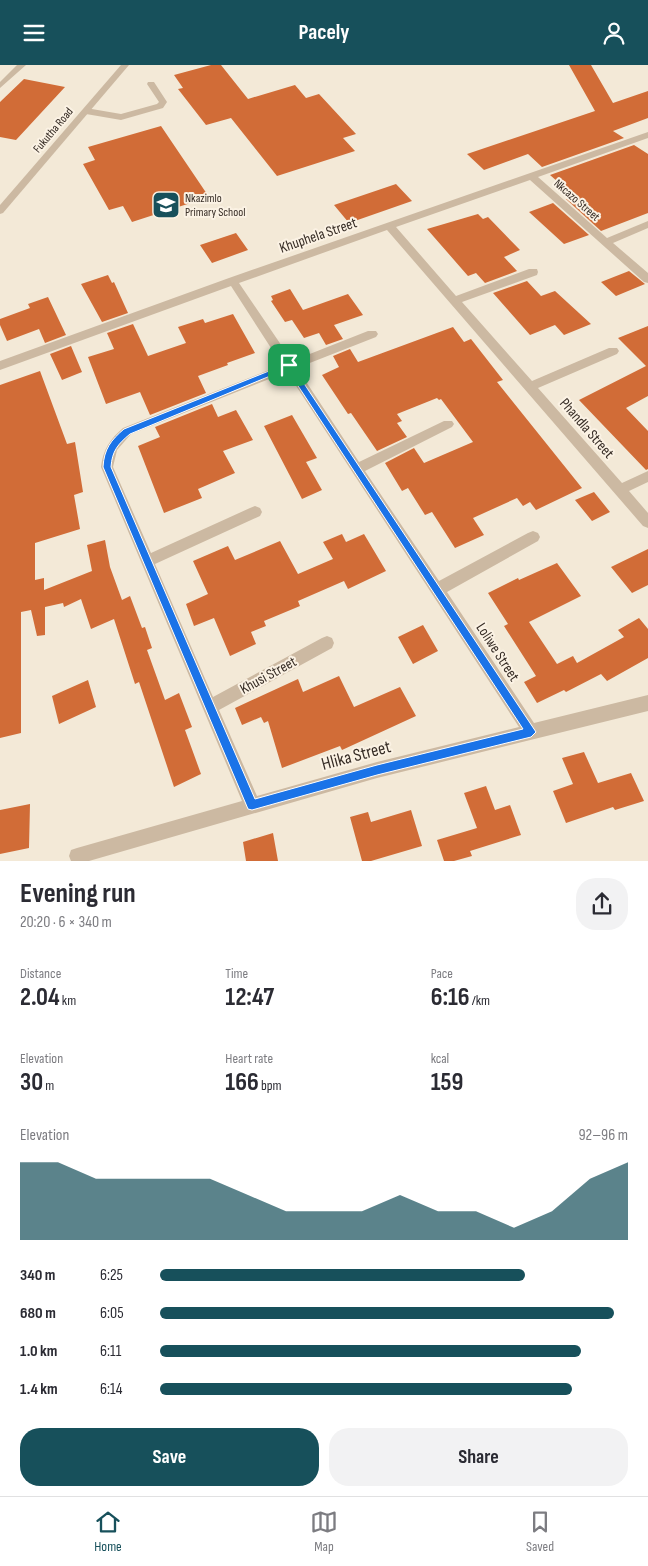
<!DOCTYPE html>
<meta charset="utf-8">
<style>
body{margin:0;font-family:"Sofia Sans Condensed",sans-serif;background:#f2f2f3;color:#2b2b33;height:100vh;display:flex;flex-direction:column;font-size:19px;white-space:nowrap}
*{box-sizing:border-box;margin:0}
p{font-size:16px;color:#7c7c81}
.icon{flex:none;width:28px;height:28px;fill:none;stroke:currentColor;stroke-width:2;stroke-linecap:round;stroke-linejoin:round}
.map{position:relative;height:796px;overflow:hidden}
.side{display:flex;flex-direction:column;background:#fff;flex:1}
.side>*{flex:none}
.pin{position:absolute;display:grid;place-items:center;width:42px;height:42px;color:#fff;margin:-21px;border-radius:10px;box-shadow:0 2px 8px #0006}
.round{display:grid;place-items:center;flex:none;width:52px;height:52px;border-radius:20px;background:#f2f2f3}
.headline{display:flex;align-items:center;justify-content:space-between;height:85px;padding:0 20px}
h1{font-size:28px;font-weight:700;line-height:38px}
.stats{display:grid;grid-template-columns:repeat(3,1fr);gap:8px;height:85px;padding:5px 20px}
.stats div{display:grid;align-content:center}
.stats b{font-size:25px;font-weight:700}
.stats small{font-size:14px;font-weight:400}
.stats p{font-size:14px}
.chart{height:140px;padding:10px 20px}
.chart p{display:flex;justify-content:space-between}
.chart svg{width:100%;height:90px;margin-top:5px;fill:#17505b;opacity:.7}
.button{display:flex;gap:10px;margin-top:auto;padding:10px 20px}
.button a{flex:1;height:58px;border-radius:20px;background:#17505b;color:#fff;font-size:20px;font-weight:700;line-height:58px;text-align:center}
.button a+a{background:#f2f2f3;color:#2b2b33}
ul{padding:0 20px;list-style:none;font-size:16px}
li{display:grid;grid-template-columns:80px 60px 1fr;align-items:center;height:38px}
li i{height:12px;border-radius:6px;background:#17505b}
header{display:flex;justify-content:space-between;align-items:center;height:65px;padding:0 20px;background:#17505b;color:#fff;font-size:22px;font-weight:700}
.tabs{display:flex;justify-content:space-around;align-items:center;height:70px;border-top:1px solid #e1e1e2;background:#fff;font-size:14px;color:#7c7c81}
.tabs a{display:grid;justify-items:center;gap:2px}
.tabs .active{color:#17505b}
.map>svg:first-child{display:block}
.building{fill:#d16c37}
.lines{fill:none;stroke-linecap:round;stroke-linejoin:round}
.service{fill:#ccb9a2;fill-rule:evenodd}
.minor{fill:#ccb9a2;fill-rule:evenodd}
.tertiary{fill:#ccb9a2;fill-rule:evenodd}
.route{fill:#1a73e8;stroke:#fff;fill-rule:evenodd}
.labels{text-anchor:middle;stroke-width:4;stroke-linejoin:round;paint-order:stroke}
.far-street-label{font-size:12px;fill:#362c25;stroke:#fbf2e4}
.far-poi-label{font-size:12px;fill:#362c25;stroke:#fbf2e4;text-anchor:start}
.street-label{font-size:15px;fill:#362c25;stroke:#fbf2e4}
.near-street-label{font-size:18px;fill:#362c25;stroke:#fbf2e4}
</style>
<header><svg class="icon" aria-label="menu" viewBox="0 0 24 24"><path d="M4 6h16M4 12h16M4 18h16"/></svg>Pacely<svg class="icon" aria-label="person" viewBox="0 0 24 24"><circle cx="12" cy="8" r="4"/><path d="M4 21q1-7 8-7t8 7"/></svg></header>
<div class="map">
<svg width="648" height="796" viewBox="0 0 648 796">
<rect width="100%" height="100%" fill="#f3e9d7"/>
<path class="building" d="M 211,0 L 221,0 L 248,34 L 295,20 L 306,33 L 319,29 L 356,69 L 343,73 L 355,86 L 277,111 L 231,53 L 206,60 L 178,24 L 183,23 L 174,10 Z
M 569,0 L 591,0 L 613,38 L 648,26 L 648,53 L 613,66 L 624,73 L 542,102 L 528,89 L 484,105 L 467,89 L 595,46 Z
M 24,14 L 65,22 L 16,75 L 0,72 L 0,37 Z
M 161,61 L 209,132 L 132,157 L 123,141 L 109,145 L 83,99 L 95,95 L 88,82 Z
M 634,80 L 648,89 L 648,148 L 601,166 L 566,134 L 574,131 L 550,110 Z
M 396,119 L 412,136 L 349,158 L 334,140 Z
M 553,138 L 589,170 L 564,179 L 529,147 Z
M 478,149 L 483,154 L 488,152 L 520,185 L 504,192 L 517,206 L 485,218 L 476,208 L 468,211 L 427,164 Z
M 236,168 L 248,185 L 212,198 L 200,180 Z
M 629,206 L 645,219 L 616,231 L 601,217 Z
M 108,210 L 112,218 L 114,217 L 128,248 L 102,257 L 81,219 Z
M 527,216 L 541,231 L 555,226 L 591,259 L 564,270 L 555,260 L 530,270 L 493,228 Z
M 290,224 L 303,245 L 348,229 L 363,250 L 334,260 L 343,274 L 326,280 L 319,268 L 304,273 L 292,255 L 285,257 L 271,236 L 273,235 L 271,231 Z
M 48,232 L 66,270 L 45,278 L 39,264 L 7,276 L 0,260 L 0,254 L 30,243 L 28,239 Z
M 233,249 L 255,288 L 227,298 L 228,300 L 198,311 L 206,328 L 150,350 L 140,327 L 106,339 L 88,292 L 114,284 L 107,268 L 133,259 L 148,291 L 186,278 L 178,262 L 203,254 L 205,258 Z
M 648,261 L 648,331 L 626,343 L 648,366 L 648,404 L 646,405 L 579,335 L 646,301 L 618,273 Z
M 453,262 L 464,277 L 471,274 L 503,315 L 497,317 L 582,423 L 536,445 L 530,437 L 523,441 L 517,433 L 473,453 L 484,470 L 455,483 L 432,447 L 425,450 L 408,423 L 402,426 L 385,398 L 414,383 L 424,398 L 473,377 L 441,334 L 439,335 L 437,333 L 397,349 L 402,356 L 397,358 L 407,372 L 377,386 L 351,348 L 348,349 L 322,310 L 339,302 L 333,291 L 350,284 L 358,297 Z
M 71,281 L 82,307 L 62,315 L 50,289 Z
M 40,306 L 67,379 L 75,377 L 83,427 L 74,430 L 80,464 L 35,478 L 35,515 L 44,513 L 44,525 L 92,506 L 87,480 L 105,475 L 110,502 L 122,535 L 130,531 L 142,563 L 145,562 L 152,583 L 147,585 L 165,635 L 179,628 L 192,662 L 185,665 L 201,709 L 174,722 L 139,617 L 135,619 L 114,554 L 91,564 L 81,534 L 64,542 L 63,538 L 45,542 L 45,570 L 37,571 L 31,545 L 21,547 L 21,668 L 0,673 L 0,320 Z
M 212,339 L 218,352 L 236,345 L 253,375 L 223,386 L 235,408 L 198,424 L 202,433 L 164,448 L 138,381 L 160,372 L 155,362 Z
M 292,350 L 317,393 L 306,397 L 322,425 L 302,434 L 264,361 Z
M 594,427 L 610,447 L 592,456 L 575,435 Z
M 342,469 L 346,477 L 364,469 L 386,506 L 348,524 L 344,516 L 298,536 L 300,541 L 264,556 L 266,561 L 251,567 L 256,579 L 230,591 L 214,553 L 194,561 L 186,539 L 208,529 L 193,496 L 228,481 L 235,495 L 280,476 L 298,509 L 333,494 L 323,477 Z
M 648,484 L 648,520 L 632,528 L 611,502 Z
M 557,498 L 581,531 L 529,557 L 557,599 L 573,591 L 577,598 L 624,572 L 618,565 L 639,553 L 648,564 L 648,593 L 607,616 L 601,609 L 566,627 L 564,625 L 537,638 L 524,617 L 536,611 L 504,561 L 508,559 L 488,528 L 518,513 L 519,515 Z
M 423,560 L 438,586 L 413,599 L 398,572 Z
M 339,611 L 354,642 L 400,622 L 416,651 L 342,685 L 340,681 L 282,703 L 268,656 L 264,658 L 261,652 L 242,660 L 235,643 L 298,614 L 303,627 Z
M 88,615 L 96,642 L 59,659 L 52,631 Z
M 584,687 L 598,718 L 631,708 L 644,736 L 615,745 L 613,742 L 566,758 L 553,726 L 573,719 L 562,693 Z
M 486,721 L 495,745 L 510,740 L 521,770 L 470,786 L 472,791 L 454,796 L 444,796 L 437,775 L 477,763 L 464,728 Z
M 30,739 L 29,783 L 0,789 L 0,745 Z
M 411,745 L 422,781 L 371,796 L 362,796 L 350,752 L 368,747 L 371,757 Z
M 273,768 L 278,796 L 246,796 L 243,777 Z"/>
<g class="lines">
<path class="service" d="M 148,17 L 154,17 L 167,37 L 163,43 L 121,55 L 86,49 L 82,46 L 86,43 L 121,49 L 157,39 L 159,37 L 147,19 Z"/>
<path class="minor" d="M 17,0 L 26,0 L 0,23 L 0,17 Z
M 648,67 L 648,73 L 538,112 L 607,173 L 648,156 L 648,163 L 613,178 L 648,208 L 648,218 L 644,217 L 530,115 L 396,162 L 456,231 L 529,204 L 537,204 L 538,207 L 537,210 L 462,237 L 532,316 L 609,283 L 617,283 L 619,286 L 617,289 L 538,323 L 622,418 L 648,406 L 648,417 L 629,426 L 648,448 L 648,463 L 643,461 L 387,165 L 239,218 L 292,296 L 368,266 L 376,266 L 378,269 L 376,272 L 297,303 L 359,397 L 444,356 L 452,356 L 454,359 L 452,362 L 365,406 L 439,516 L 528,468 L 533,466 L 538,468 L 540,472 L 538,476 L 447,527 L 534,658 L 648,630 L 648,646 L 377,713 L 89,796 L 71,796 L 69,791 L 71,785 L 77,783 L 242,736 L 101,402 C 103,385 110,374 123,363 L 282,300 L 231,221 L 0,305 L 0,296 L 229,213 ZM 287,307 L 519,662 L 377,697 L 257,731 L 219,645 L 332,583 L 334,578 L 332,573 L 327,571 L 322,573 L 213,632 L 155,499 L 260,451 L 262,447 L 260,443 L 255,441 L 250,443 L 151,488 L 113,402 L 117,385 L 131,369 Z"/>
<path class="tertiary" d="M 121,0 L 129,0 L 3,148 L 0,149 L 0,140 Z"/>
</g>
<path class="route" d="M 289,298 L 291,299 L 536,667 L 531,672 L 377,710 L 252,745 L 248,744 L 103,402 C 104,384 111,375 124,364 ZM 287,304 L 523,664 L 377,700 L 255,734 L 111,402 C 112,386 118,379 130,369 Z"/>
<defs>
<symbol id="school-square" viewBox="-11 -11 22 22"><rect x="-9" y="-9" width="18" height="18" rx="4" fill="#17505b" stroke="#fbf2e4"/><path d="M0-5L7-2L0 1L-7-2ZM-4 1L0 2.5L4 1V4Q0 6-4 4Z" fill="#fff"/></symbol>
</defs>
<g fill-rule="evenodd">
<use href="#school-square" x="150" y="124" width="32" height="32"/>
</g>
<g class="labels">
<g class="far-street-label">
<text transform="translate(53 65) rotate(-50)" y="4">Fukutha Road</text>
<text transform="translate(577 135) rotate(41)" y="4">Nkcazo Street</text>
</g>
<g class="far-poi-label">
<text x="185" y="137">Nkazimlo<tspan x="185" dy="14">Primary School</tspan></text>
</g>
<g class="street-label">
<text transform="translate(318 170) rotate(-19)" y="5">Khuphela Street</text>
<text transform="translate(587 363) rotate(49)" y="5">Phandla Street</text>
<text transform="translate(498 587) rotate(57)" y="5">Loliwe Street</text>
<text transform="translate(268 610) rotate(-29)" y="5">Khusi Street</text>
</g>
<g class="near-street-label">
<text transform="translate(356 690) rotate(-15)" y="6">Hlika Street</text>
</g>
</g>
</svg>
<div class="pin" style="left:289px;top:300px;background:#1e9e55"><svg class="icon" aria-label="arrive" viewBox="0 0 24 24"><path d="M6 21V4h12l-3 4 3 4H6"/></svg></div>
</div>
<section class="side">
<div class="headline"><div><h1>Evening run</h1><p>20:20 · 6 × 340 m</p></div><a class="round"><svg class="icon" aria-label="share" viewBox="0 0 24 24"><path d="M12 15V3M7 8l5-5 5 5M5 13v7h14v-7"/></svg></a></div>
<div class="stats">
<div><p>Distance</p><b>2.04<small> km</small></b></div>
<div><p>Time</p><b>12:47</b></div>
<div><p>Pace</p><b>6:16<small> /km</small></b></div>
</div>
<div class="stats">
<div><p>Elevation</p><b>30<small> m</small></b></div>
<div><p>Heart rate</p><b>166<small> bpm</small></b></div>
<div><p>kcal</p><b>159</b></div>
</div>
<div class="chart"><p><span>Elevation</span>92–96 m</p>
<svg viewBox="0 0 160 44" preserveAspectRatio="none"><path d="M0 44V6L10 6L20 14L30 14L40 14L50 14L60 22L70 30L80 30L90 30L100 22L110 30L120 30L130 38L140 30L150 14L160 6V44z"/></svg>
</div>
<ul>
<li><b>340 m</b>6:25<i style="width:78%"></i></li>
<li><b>680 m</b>6:05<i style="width:97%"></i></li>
<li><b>1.0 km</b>6:11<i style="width:90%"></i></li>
<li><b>1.4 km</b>6:14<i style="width:88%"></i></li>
</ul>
<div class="button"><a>Save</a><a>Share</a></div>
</section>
<nav class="tabs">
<a class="active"><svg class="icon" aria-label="home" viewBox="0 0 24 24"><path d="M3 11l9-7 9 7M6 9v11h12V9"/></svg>Home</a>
<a><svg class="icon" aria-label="map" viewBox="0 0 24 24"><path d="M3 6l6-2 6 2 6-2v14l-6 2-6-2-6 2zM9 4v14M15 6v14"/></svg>Map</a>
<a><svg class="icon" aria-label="saved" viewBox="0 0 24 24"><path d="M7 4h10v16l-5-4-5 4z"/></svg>Saved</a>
</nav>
